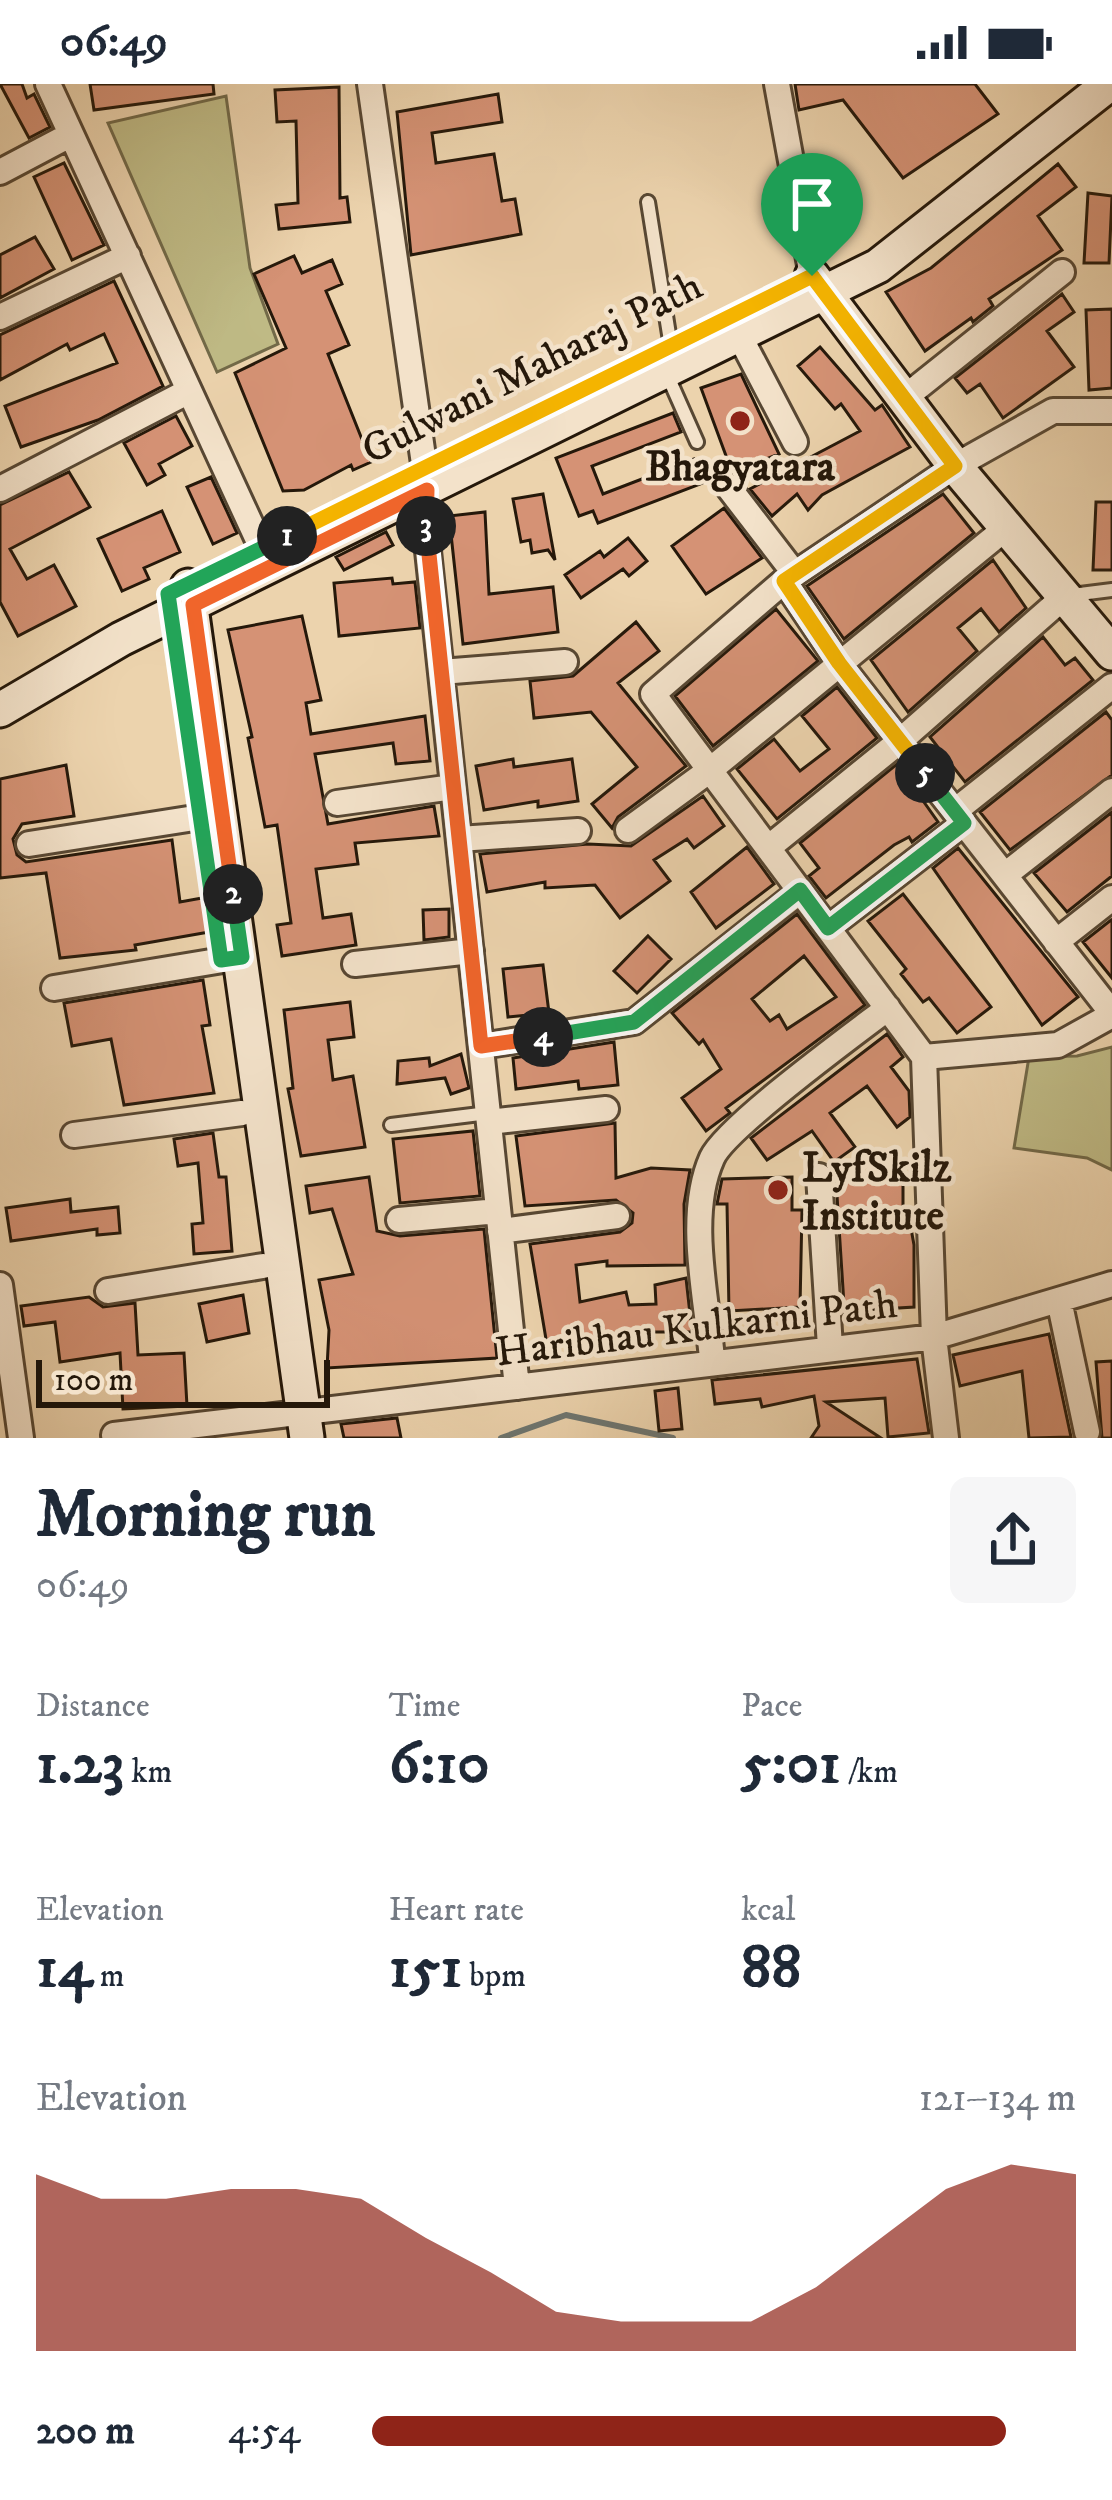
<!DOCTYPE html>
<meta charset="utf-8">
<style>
body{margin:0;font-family:"IM FELL DW Pica",serif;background:#f6f6f7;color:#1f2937;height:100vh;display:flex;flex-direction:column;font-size:45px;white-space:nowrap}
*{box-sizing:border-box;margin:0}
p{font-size:39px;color:#747a83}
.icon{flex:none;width:66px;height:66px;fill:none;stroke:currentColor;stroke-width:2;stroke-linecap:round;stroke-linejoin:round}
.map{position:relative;height:1354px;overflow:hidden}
.panel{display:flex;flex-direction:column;background:#fff;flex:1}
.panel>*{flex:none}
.scale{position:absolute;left:36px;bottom:30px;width:294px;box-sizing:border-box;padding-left:12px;border:6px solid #25180a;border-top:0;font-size:33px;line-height:42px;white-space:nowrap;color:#25180a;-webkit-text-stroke:9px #f3e2ca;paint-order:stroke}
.pin{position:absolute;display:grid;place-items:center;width:102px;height:102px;color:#fff;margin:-123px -51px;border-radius:50% 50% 50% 0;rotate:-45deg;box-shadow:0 0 12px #0007}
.pin .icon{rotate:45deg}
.km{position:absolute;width:60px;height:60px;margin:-30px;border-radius:50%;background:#222;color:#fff;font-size:33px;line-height:60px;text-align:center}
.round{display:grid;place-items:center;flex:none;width:126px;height:126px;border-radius:18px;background:#f6f6f7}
.overview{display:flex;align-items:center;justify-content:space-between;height:204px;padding:0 36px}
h1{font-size:66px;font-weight:800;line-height:90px}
.stats{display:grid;grid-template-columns:repeat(3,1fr);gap:18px;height:204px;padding:12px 36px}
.stats div{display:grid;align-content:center}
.stats b{font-size:60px;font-weight:800}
.stats small{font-size:33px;font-weight:400}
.stats p{font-size:33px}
.chart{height:336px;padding:24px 36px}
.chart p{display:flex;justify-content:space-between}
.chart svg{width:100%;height:216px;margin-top:12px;fill:#8f2418;opacity:.7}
ul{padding:0 36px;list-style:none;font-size:39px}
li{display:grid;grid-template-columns:192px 144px 1fr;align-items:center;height:90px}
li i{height:30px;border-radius:15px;background:#8f2418}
.status{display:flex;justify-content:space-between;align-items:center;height:84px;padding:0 60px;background:#fff;direction:ltr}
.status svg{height:33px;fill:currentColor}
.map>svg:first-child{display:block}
.green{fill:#bfba85;stroke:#726948;stroke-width:3}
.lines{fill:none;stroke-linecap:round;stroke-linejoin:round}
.stream{stroke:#6e7671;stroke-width:6}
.building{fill:#d59275;stroke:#25180a;stroke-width:3;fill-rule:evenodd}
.lane-casing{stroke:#574733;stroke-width:18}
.street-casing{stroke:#574733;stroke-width:30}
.secondary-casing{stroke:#25180a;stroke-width:39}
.lane{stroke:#f3e2ca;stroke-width:12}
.street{stroke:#f3e2ca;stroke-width:24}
.secondary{stroke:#f3e2ca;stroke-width:33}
.split-1-casing{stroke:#fff;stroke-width:24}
.split-2-casing{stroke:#fff;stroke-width:24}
.split-3-casing{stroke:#fff;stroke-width:24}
.split-4-casing{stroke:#fff;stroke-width:24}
.split-5-casing{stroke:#fff;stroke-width:24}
.split-6-casing{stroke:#fff;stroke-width:24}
.split-1{stroke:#f5b400;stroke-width:15}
.split-2{stroke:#22a559;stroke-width:15}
.split-3{stroke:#f0652b;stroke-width:15}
.split-4{stroke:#f0652b;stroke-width:15}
.split-5{stroke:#22a559;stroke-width:15}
.split-6{stroke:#f5b400;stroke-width:15}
.poi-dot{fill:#8f2418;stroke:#f3e2ca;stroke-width:4.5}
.labels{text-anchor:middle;stroke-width:9;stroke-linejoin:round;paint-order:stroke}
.street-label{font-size:42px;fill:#25180a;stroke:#f3e2ca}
.poi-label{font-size:42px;font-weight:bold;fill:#25180a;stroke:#f3e2ca}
</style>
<div class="status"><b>06:49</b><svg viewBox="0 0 49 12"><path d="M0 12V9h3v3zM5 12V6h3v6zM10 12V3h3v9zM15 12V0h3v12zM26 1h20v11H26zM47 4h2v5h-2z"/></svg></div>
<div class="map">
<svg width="1112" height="1354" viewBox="0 0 1112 1354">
<rect width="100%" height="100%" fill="#ecd3ad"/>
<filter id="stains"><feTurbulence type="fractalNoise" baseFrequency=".00167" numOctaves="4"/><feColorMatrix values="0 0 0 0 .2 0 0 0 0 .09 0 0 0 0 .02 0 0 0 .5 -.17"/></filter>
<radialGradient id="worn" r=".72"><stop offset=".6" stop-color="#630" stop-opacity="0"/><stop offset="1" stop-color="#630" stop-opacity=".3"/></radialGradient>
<path class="green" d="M 226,12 L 250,184 L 278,260 L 217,288 L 108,39 Z
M 1112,963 L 1112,1086 L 1087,1074 L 1014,1064 L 1029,973 L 1077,972 Z"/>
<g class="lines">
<path class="stream" d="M 501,1354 L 566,1331 L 673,1354"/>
</g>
<path class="building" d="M 0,0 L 22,0 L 27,14 L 34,10 L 50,43 L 29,54 Z
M 90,0 L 213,0 L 214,10 L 94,26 Z
M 795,0 L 975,0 L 998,30 L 903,94 L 843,16 L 799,26 Z
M 339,3 L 340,114 L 347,113 L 350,138 L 279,145 L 276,121 L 298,119 L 296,37 L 277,38 L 275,6 Z
M 498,10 L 502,38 L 432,49 L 436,79 L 494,70 L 502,117 L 515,115 L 521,150 L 411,171 L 397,28 Z
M 64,79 L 104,161 L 72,176 L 34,93 Z
M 1058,80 L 1076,103 L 1038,132 L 1062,166 L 989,215 L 993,222 L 973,238 L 971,234 L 925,267 L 886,208 L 931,184 Z
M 1088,109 L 1112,112 L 1109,179 L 1084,179 Z
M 35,153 L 54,185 L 0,214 L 0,171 Z
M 294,172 L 302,189 L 332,176 L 342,200 L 326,207 L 349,261 L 328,270 L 371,378 L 353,386 L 351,381 L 304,406 L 283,407 L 235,289 L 286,264 L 254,190 Z
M 114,197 L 163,302 L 98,336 L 21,363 L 5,322 L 117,279 L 104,250 L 70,266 L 67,260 L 0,296 L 0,251 Z
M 1062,210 L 1074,228 L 1047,247 L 1074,283 L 1003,334 L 980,300 L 967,309 L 955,294 Z
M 1112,225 L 1112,304 L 1089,306 L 1086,226 Z
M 820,263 L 875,326 L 882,321 L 910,363 L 822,411 L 808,426 L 797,410 L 772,432 L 750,405 L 860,347 L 841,320 L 835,325 L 798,282 Z
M 741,290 L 779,370 L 732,388 L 701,304 Z
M 673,329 L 681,348 L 592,382 L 603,410 L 694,375 L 703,399 L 598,439 L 593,427 L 579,432 L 556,374 Z
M 176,332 L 192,362 L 159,380 L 165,391 L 147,401 L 124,359 Z
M 69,388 L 90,423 L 10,465 L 27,495 L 54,481 L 76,522 L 18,552 L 0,518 L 0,421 Z
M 211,393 L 237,449 L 213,460 L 187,403 Z
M 543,410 L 555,476 L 548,466 L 532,469 L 530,456 L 521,458 L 513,415 Z
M 943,410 L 974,449 L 844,555 L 807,502 Z
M 1096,418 L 1112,418 L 1112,486 L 1093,486 Z
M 724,424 L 762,474 L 706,510 L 672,462 Z
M 162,427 L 180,468 L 144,484 L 149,495 L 122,507 L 98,455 Z
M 485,428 L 489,510 L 553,503 L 558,548 L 463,560 L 449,432 Z
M 386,448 L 393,461 L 344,486 L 336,473 Z
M 628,454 L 647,477 L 629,492 L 623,485 L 581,514 L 565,491 L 600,467 L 604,473 Z
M 993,476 L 1026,524 L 999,548 L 981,525 L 958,544 L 977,567 L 908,628 L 871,576 Z
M 392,494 L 393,500 L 415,498 L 420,544 L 339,552 L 334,499 Z
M 776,525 L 818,577 L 713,662 L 675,612 Z
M 302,532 L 321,616 L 306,619 L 311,650 L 425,632 L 430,677 L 396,680 L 393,659 L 315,670 L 328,740 L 434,722 L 439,752 L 355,759 L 358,780 L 316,785 L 323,834 L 351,830 L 356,861 L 282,872 L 277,841 L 291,839 L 277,741 L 265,743 L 248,654 L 252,653 L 228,546 Z
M 636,538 L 659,567 L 618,599 L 686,682 L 618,733 L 612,744 L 592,720 L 637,683 L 591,628 L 534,634 L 530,597 L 573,592 Z
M 1043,553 L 1065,581 L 1075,574 L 1093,596 L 965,698 L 930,653 Z
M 837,603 L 877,654 L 777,735 L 737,685 L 774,655 L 800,687 L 829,665 L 802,632 Z
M 1106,628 L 1112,636 L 1112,691 L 1010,766 L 980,728 Z
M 513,675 L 514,683 L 572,675 L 578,717 L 538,723 L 538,717 L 484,726 L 476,682 Z
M 897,680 L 938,738 L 912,758 L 909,753 L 894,761 L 826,814 L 809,792 L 819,784 L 800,759 Z
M 66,681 L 74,732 L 22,740 L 13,755 L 17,771 L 26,778 L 172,756 L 180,818 L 202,814 L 209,848 L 135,861 L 136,866 L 60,874 L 46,789 L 0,794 L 0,695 Z
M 703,712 L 724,742 L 694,764 L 687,755 L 654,776 L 670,797 L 620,834 L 595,801 L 545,804 L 545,798 L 487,808 L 480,770 L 588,760 L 631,762 Z
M 1112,728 L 1112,792 L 1067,828 L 1034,789 Z
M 747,763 L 774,800 L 716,844 L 691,808 Z
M 958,764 L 1078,913 L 1042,941 L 933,784 Z
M 903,810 L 991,923 L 957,949 L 929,914 L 923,918 L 901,890 L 906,885 L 868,837 Z
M 449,825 L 449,853 L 424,856 L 423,826 Z
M 797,830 L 865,921 L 726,1024 L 730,1029 L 706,1047 L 682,1014 L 721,985 L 703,956 L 699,960 L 672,929 ZM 804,872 L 836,913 L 787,945 L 779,931 L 770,937 L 752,915 Z
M 1111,836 L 1112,838 L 1112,894 L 1083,858 Z
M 648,852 L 671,875 L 637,909 L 614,887 Z
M 543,881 L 549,929 L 508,933 L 503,885 Z
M 203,896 L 210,941 L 202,942 L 214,1009 L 124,1021 L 111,955 L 72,962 L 64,919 Z
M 350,918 L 354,953 L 328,956 L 333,996 L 353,992 L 365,1063 L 301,1072 L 288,1005 L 293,1004 L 284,926 Z
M 887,950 L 903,973 L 891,983 L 909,1007 L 910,1033 L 897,1043 L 867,1002 L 830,1029 L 855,1063 L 834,1078 L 812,1047 L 767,1076 L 751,1054 Z
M 614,958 L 618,1001 L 579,1005 L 578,997 L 516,1005 L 513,974 Z
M 461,970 L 469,1004 L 451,1010 L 445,994 L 397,1000 L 398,977 L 429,974 L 430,982 Z
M 615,1039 L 616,1094 L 651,1084 L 690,1086 L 684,1120 L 685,1181 L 607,1182 L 607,1177 L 576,1181 L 580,1218 L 626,1208 L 629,1221 L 656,1220 L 655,1201 L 686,1194 L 692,1248 L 650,1248 L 650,1243 L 547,1261 L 530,1160 L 620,1148 L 632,1139 L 633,1129 L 616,1116 L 525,1122 L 516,1052 Z
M 473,1047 L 480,1112 L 400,1119 L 393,1055 Z
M 213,1049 L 219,1093 L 226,1093 L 232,1167 L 194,1170 L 192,1140 L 203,1139 L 198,1079 L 178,1082 L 174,1055 Z
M 369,1093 L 377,1147 L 400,1152 L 484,1145 L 497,1274 L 327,1284 L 329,1246 L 319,1196 L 353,1190 L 332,1125 L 310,1129 L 306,1102 Z
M 792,1093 L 792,1126 L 802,1126 L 800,1223 L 729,1227 L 727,1120 L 717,1120 L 722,1095 Z
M 903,1095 L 903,1129 L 908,1128 L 914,1161 L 914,1223 L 867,1226 L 867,1234 L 845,1236 L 836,1096 Z
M 70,1115 L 71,1128 L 118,1123 L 120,1149 L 97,1151 L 97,1145 L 11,1157 L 6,1124 Z
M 243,1211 L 249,1249 L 207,1258 L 199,1220 Z
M 89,1213 L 103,1223 L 135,1219 L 138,1271 L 184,1269 L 187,1322 L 123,1325 L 120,1269 L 60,1278 L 55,1238 L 24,1242 L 21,1222 Z
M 1049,1250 L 1071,1353 L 1029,1354 L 1022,1287 L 960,1302 L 953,1271 Z
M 917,1275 L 929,1349 L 888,1353 L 885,1314 L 826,1318 L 881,1354 L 811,1354 L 819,1342 L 814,1312 L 762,1323 L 760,1315 L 715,1320 L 712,1296 Z
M 1112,1277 L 1112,1354 L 1102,1354 L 1096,1278 Z
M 678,1304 L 682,1345 L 659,1347 L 655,1307 Z
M 397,1334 L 401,1354 L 344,1354 L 341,1340 Z"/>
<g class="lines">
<defs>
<path id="lane" d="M 648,118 L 671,263
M 666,288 L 697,358
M 1072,511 L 1112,506
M 391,1041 L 488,1029"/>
<path id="street" d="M 48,0 L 270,482
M 370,0 L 425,387 L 426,448 L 517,1303
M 777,0 L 812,192
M 0,88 L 70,51
M 0,233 L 128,172
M 739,251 L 795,358
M 903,315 L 1062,188
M 1112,327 L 1053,327 L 955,382 L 784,497 L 653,610 L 924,973 L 1058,961 L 1112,931
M 729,404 L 795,490
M 0,405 L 189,307
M 784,497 L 839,579 L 1112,929
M 441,588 L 565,578
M 337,719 L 453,703
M 955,727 L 1112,602
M 628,746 L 710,686 L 1006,444
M 459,755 L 578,747
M 29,760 L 201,733
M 768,764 L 900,657 L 1065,512
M 1005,791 L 1112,707
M 828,844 L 964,739
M 1056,858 L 1112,814
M 355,880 L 471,867
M 54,904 L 241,873
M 481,962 L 634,938 L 800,807
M 924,973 L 934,1253 L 946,1354
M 489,1038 L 606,1025
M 74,1051 L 242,1029
M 819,1092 L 830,1263
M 399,1136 L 498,1127
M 500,1147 L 617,1132
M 0,1201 L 21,1354
M 108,1207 L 263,1182
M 1059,1216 L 1087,1348
M 712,1275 C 707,1214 686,1132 712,1074 C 726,1043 854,950 888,924
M 114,1351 L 934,1253 L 1112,1200"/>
<path id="secondary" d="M 812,192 L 955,382 L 1112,569
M 188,502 L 307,1354
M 0,626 L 121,555 L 878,182 L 1109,0"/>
</defs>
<use href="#lane" class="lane-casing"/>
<use href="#street" class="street-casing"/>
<use href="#secondary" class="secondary-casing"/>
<use href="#lane" class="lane"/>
<use href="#street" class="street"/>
<use href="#secondary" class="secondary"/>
</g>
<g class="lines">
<defs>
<path id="split-1" d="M 287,452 L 812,192"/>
<path id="split-2" d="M 233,810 L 242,873 L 221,876 L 168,510 L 287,452"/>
<path id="split-3" d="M 233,810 L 193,521 L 427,406 L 426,442"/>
<path id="split-4" d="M 426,442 L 481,962 L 543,953"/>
<path id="split-5" d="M 543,953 L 634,938 L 800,806 L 828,844 L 964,739 L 925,689"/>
<path id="split-6" d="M 812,192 L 955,382 L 784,497 L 839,579 L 925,689"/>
</defs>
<use href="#split-1" class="split-1-casing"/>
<use href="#split-2" class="split-2-casing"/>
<use href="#split-3" class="split-3-casing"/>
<use href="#split-4" class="split-4-casing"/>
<use href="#split-5" class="split-5-casing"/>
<use href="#split-6" class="split-6-casing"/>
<use href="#split-1" class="split-1"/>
<use href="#split-2" class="split-2"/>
<use href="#split-3" class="split-3"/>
<use href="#split-4" class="split-4"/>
<use href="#split-5" class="split-5"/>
<use href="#split-6" class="split-6"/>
</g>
<g class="poi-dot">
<circle cx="740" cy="337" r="12"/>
<circle cx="778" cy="1106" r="12"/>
</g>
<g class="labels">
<g class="street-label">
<text transform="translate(531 282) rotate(-27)" y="15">Gulwani Maharaj Path</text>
<text transform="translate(696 1242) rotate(-7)" y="15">Haribhau Kulkarni Path</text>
</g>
<g class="poi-label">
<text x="740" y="396">Bhagyatara</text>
<text x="802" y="1097" text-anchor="start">LyfSkilz<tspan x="802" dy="48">Institute</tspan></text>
</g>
</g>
<rect width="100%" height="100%" filter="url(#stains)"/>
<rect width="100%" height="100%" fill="url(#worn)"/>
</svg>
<div class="scale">100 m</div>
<div class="pin" style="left:812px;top:192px;background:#1e9e55"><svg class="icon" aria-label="arrive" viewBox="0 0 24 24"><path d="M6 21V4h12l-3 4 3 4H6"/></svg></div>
<b class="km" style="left:287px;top:452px">1</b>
<b class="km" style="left:233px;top:810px">2</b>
<b class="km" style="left:426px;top:442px">3</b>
<b class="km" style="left:543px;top:953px">4</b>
<b class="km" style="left:925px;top:689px">5</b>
</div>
<section class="panel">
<div class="overview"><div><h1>Morning run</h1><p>06:49</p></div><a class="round"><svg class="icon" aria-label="share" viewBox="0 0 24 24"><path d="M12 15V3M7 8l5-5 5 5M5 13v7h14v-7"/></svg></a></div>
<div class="stats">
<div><p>Distance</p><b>1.23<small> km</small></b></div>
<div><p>Time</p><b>6:10</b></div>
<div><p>Pace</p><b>5:01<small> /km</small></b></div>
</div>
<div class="stats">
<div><p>Elevation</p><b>14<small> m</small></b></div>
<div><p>Heart rate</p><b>151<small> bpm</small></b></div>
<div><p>kcal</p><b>88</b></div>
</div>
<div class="chart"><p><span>Elevation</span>121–134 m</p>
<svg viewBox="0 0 160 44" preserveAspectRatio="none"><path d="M0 44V8L10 13L20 13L30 11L40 11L50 13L60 21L70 28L80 36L90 38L100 38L110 38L120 31L130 21L140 11L150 6L160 8V44z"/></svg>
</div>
<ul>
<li><b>200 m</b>4:54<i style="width:90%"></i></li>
</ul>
</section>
